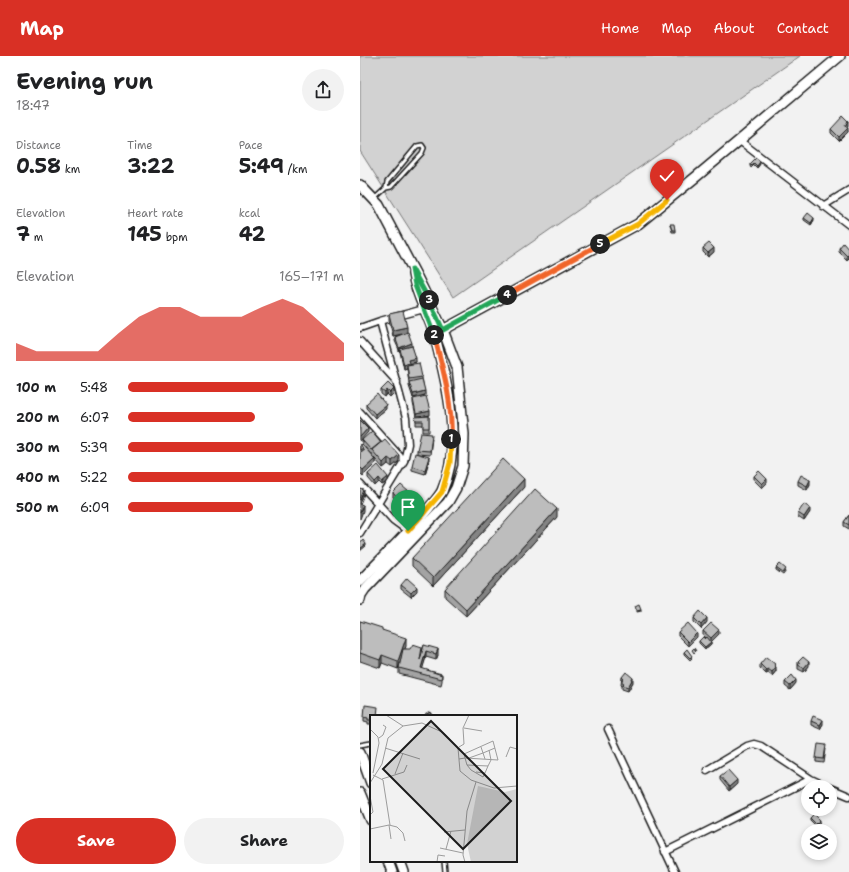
<!DOCTYPE html>
<meta charset="utf-8">
<style>
body{margin:0;font-family:"Shantell Sans",sans-serif;background:#f2f2f2;color:#202124;height:100vh;display:flex;flex-direction:column;font-size:15px;white-space:nowrap}
*{box-sizing:border-box;margin:0}
p{font-size:13px;color:#757577}
.icon{flex:none;width:22px;height:22px;fill:none;stroke:currentColor;stroke-width:2;stroke-linecap:round;stroke-linejoin:round}
.map{position:relative;flex:1;overflow:hidden}
.drawer{display:flex;flex-direction:column;background:#fff;width:360px}
.drawer>*{flex:none}
.buttons{position:absolute;left:441px;top:724px;display:grid;gap:8px}
.buttons a{display:grid;place-items:center;width:36px;height:36px;border-radius:50%;background:#fff;box-shadow:0 2px 6px #0003;font-size:20px}
.pin{position:absolute;display:grid;place-items:center;width:34px;height:34px;color:#fff;margin:-41px -17px;border-radius:50% 50% 50% 0;rotate:-45deg;box-shadow:0 0 4px #0007}
.pin .icon{rotate:45deg}
.km{position:absolute;width:20px;height:20px;margin:-10px;border-radius:50%;background:#222;color:#fff;font-size:11px;line-height:20px;text-align:center}
.round{display:grid;place-items:center;flex:none;width:42px;height:42px;border-radius:21px;background:#f2f2f2}
.overview{display:flex;align-items:center;justify-content:space-between;height:68px;padding:0 16px}
h1{font-size:22px;font-weight:700;line-height:30px}
.stats{display:grid;grid-template-columns:repeat(3,1fr);gap:6px;height:68px;padding:4px 16px}
.stats div{display:grid;align-content:center}
.stats b{font-size:20px;font-weight:700}
.stats small{font-size:11px;font-weight:400}
.stats p{font-size:11px}
.chart{height:112px;padding:8px 16px}
.chart p{display:flex;justify-content:space-between}
.chart svg{width:100%;height:72px;margin-top:4px;fill:#d93025;opacity:.7}
.cta{display:flex;gap:8px;margin-top:auto;padding:8px 16px}
.cta a{flex:1;height:46px;border-radius:24px;background:#d93025;color:#fff;font-size:16px;font-weight:700;line-height:46px;text-align:center}
.cta a+a{background:#f2f2f2;color:#202124}
ul{padding:0 16px;list-style:none;font-size:13px}
li{display:grid;grid-template-columns:64px 48px 1fr;align-items:center;height:30px}
li i{height:10px;border-radius:5px;background:#d93025}
header{display:flex;align-items:center;gap:24px;box-sizing:border-box;height:56px;padding:0 20px;background:#d93025;color:#fff}
header strong{font-size:19px}
nav{display:flex;gap:22px;margin-inline-start:auto;font-size:14px}
main{display:flex;flex:1;min-height:0}
.map>svg:first-child{display:block}
.grass{fill:#d2d2d2;stroke:#777}
.lines{fill:none;stroke-linecap:round;stroke-linejoin:round}
.lane-casing{stroke:#1c1c1c;stroke-width:6}
.street-casing{stroke:#1c1c1c;stroke-width:9}
.secondary-casing{stroke:#1c1c1c;stroke-width:12}
.lane{stroke:#fff;stroke-width:3}
.street{stroke:#fff;stroke-width:6}
.secondary{stroke:#fff;stroke-width:9}
.wall{fill:#a3a3a3;stroke:#1c1c1c}
.shaded-wall{fill:#848484;stroke:#1c1c1c}
.building{fill:#bdbdbd;stroke:#1c1c1c}
.split-1-casing{stroke:#fff;stroke-width:8}
.split-2-casing{stroke:#fff;stroke-width:8}
.split-3-casing{stroke:#fff;stroke-width:8}
.split-4-casing{stroke:#fff;stroke-width:8}
.split-5-casing{stroke:#fff;stroke-width:8}
.split-6-casing{stroke:#fff;stroke-width:8}
.split-1{stroke:#f5b400;stroke-width:5}
.split-2{stroke:#f0652b;stroke-width:5}
.split-3{stroke:#22a559;stroke-width:5}
.split-4{stroke:#22a559;stroke-width:5}
.split-5{stroke:#f0652b;stroke-width:5}
.split-6{stroke:#f5b400;stroke-width:5}
.inset-road{fill:none;stroke:#9c9c9c;stroke-width:1}
.view{fill:#1c1c1c;fill-opacity:0.15;stroke:#1c1c1c;stroke-width:2}
.inset-edge{fill:none;stroke:#1c1c1c;stroke-width:2}
</style>
<header>
<strong>Map</strong>
<nav><a>Home</a><a>Map</a><a>About</a><a>Contact</a></nav>
</header>
<main>
<section class="drawer">
<div class="overview"><div><h1>Evening run</h1><p>18:47</p></div><a class="round"><svg class="icon" aria-label="share" viewBox="0 0 24 24"><path d="M12 15V3M7 8l5-5 5 5M5 13v7h14v-7"/></svg></a></div>
<div class="stats">
<div><p>Distance</p><b>0.58<small> km</small></b></div>
<div><p>Time</p><b>3:22</b></div>
<div><p>Pace</p><b>5:49<small> /km</small></b></div>
</div>
<div class="stats">
<div><p>Elevation</p><b>7<small> m</small></b></div>
<div><p>Heart rate</p><b>145<small> bpm</small></b></div>
<div><p>kcal</p><b>42</b></div>
</div>
<div class="chart"><p><span>Elevation</span>165–171 m</p>
<svg viewBox="0 0 160 44" preserveAspectRatio="none"><path d="M0 44V33L10 38L20 38L30 38L40 38L50 27L60 17L70 11L80 11L90 17L100 17L110 17L120 11L130 6L140 11L150 22L160 33V44z"/></svg>
</div>
<ul>
<li><b>100 m</b>5:48<i style="width:74%"></i></li>
<li><b>200 m</b>6:07<i style="width:59%"></i></li>
<li><b>300 m</b>5:39<i style="width:81%"></i></li>
<li><b>400 m</b>5:22<i style="width:100%"></i></li>
<li><b>500 m</b>6:09<i style="width:58%"></i></li>
</ul>
<div class="cta"><a>Save</a><a>Share</a></div>
</section>
<div class="map">
<svg width="489" height="816" viewBox="0 0 489 816">
<rect width="100%" height="100%" fill="#f2f2f2"/>
<filter id="ink" filterUnits="userSpaceOnUse"><feTurbulence type="fractalNoise" baseFrequency=".025" numOctaves="2"/><feDisplacementMap in="SourceGraphic" scale="8" xChannelSelector="R" yChannelSelector="G"/><feConvolveMatrix kernelMatrix="1 2 1 2 8 2 1 2 1" color-interpolation-filters="sRGB"/></filter>
<g filter="url(#ink)">
<path class="grass" d="M 0,0 L 440,0 L 93,241 L 0,95 Z"/>
<g class="lines">
<defs>
<path id="lane" d="M 14,143 L 26,132 L 31,131 L 62,97 L 64,92 L 62,89 L 57,90 L 27,126 L 26,132
M 68,660 L 70,659
M 0,689 L 11,687
M 84,805 L 85,816"/>
<path id="street" d="M 380,85 L 489,169
M 463,150 L 489,134
M 20,265 L 64,253
M 0,272 L 20,265 L 46,362 L 48,388 L 44,405 L 0,477
M 0,285 L 37,326
M 0,356 L 44,405
M 0,428 L 33,464 L 48,475
M 248,673 L 315,816
M 347,714 L 387,690 L 394,688 L 401,690 L 451,723 L 468,731
M 470,732 L 489,740
M 305,796 L 451,723"/>
<path id="secondary" d="M 0,129 L 19,149 L 57,221 L 83,274 L 97,311 L 104,378 L 103,410 L 96,432 L 88,446 L 5,533 L 1,539 L 0,544
M 83,274 L 278,168 L 337,120 L 480,0
M 0,525 C 23,501 47,478 69,452 C 73,447 79,441 82,435 C 103,389 87,327 75,281 C 69,259 56,240 53,218
M 0,696 L 11,727
M 0,737 L 11,764
M 28,805 L 32,816
M 40,805 L 44,816"/>
</defs>
<use href="#lane" class="lane-casing"/>
<use href="#street" class="street-casing"/>
<use href="#secondary" class="secondary-casing"/>
<use href="#lane" class="lane"/>
<use href="#street" class="street"/>
<use href="#secondary" class="secondary"/>
</g>
<path class="wall" d="M 488,69 L 487,71 L 488,76 L 479,85 L 471,77 L 471,73 Z
M 396,102 L 400,108 L 397,112 L 394,109 L 391,112 L 390,110 L 390,108 Z
M 444,162 L 454,164 L 451,169 L 444,164 Z
M 310,168 L 315,174 L 315,176 L 312,176 Z
M 343,192 L 354,196 L 348,201 L 343,196 Z
M 479,192 L 489,194 L 487,204 L 479,196 Z
M 29,258 L 47,276 L 52,290 L 56,306 L 49,308 L 62,321 L 65,339 L 53,342 L 49,330 L 49,327 L 47,312 L 44,313 L 40,296 L 35,285 L 35,281 L 43,278 L 33,280 L 29,264 Z
M 28,327 L 34,337 L 30,341 L 27,338 L 25,341 L 21,338 L 21,334 Z
M 53,343 L 70,359 L 61,361 L 69,360 L 69,376 L 63,376 L 63,369 L 56,369 L 56,361 L 53,347 Z
M 6,348 L 26,353 L 15,362 L 6,352 Z
M 72,382 L 70,399 L 57,398 L 57,394 Z
M 2,384 L 21,386 L 39,405 L 32,411 L 28,408 L 23,412 L 15,403 L 15,408 L 3,420 L 0,417 L 0,388 L 3,394 L 12,400 L 12,398 L 11,398 L 2,388 Z
M 69,405 L 65,418 L 52,414 L 52,410 Z
M 8,418 L 28,425 L 22,429 L 19,426 L 15,430 L 8,422 Z
M 394,420 L 407,427 L 402,432 L 394,424 Z
M 438,425 L 450,428 L 447,434 L 438,429 Z
M 164,431 L 73,530 L 52,510 L 52,502 Z
M 33,437 L 49,440 L 40,449 L 33,441 Z
M 450,456 L 444,465 L 438,461 L 438,457 Z
M 489,459 L 489,473 L 484,470 L 484,466 Z
M 197,461 L 106,560 L 85,541 L 85,533 Z
M 416,512 L 426,515 L 423,519 L 416,514 Z
M 41,529 L 57,535 L 51,541 L 41,533 Z
M 334,562 L 347,566 L 341,573 L 334,566 Z
M 0,565 L 22,574 L 46,590 L 44,593 L 62,595 L 64,589 L 78,599 L 76,604 L 66,601 L 62,613 L 82,618 L 82,625 L 81,629 L 39,618 L 39,612 L 40,606 L 38,613 L 22,607 L 20,612 L 0,605 Z
M 343,575 L 359,578 L 351,586 L 351,588 L 345,593 L 339,587 L 339,585 L 345,583 L 346,582 L 343,579 Z
M 318,576 L 337,581 L 328,590 L 318,580 Z
M 324,596 L 332,602 L 330,604 L 324,598 Z
M 438,606 L 449,610 L 444,616 L 438,613 Z
M 400,608 L 415,610 L 416,615 L 412,620 L 408,617 L 406,618 L 400,612 Z
M 262,621 L 273,626 L 268,635 L 262,633 L 262,630 L 261,629 Z
M 425,626 L 436,627 L 430,634 L 425,630 Z
M 18,655 L 11,660 L 11,668 L 8,668 L 8,666 L 4,665 L 4,661 Z
M 451,665 L 463,668 L 460,673 L 451,669 Z
M 466,693 L 464,707 L 456,706 L 456,702 Z
M 360,720 L 377,728 L 369,735 L 360,724 Z
M 450,762 L 460,766 L 456,770 L 450,764 Z"/>
<path class="shaded-wall" d="M 488,65 L 488,69 L 485,74 L 485,70 Z
M 488,72 L 488,76 L 479,85 L 479,81 Z
M 400,106 L 400,108 L 397,112 L 397,110 Z
M 454,162 L 454,164 L 451,169 L 451,167 Z
M 354,192 L 354,196 L 348,201 L 348,197 Z
M 489,198 L 489,202 L 487,204 L 487,200 Z
M 47,271 L 47,277 L 33,280 L 33,274 Z
M 52,287 L 52,291 L 40,293 L 39,296 L 39,292 Z
M 56,302 L 56,306 L 49,308 L 49,311 L 47,309 L 47,312 L 44,313 L 44,309 L 48,304 Z
M 34,333 L 34,337 L 30,341 L 30,337 Z
M 27,334 L 27,338 L 25,341 L 25,337 Z
M 65,335 L 65,339 L 53,342 L 53,338 Z
M 26,349 L 26,353 L 15,362 L 15,358 Z
M 70,355 L 70,359 L 56,362 L 56,358 Z
M 8,372 L 8,376 L 0,385 L 0,381 Z
M 39,399 L 39,405 L 32,411 L 32,405 Z
M 69,401 L 69,405 L 65,418 L 65,414 Z
M 28,402 L 28,408 L 23,412 L 23,407 Z
M 15,403 L 15,408 L 3,420 L 3,414 Z
M 28,421 L 28,425 L 22,429 L 22,426 Z
M 19,422 L 19,426 L 15,430 L 15,426 Z
M 164,423 L 164,431 L 73,530 L 73,522 Z
M 407,423 L 407,427 L 402,432 L 402,428 Z
M 450,424 L 450,428 L 447,434 L 447,430 Z
M 4,434 L 4,438 L 0,448 L 0,444 Z
M 49,436 L 49,440 L 40,449 L 40,445 Z
M 3,449 L 3,455 L 0,463 L 0,457 Z
M 450,452 L 450,456 L 444,465 L 444,461 Z
M 197,453 L 197,461 L 106,560 L 106,553 Z
M 6,488 L 6,490 L 0,495 L 0,493 Z
M 57,531 L 57,535 L 51,541 L 51,537 Z
M 281,553 L 281,555 L 277,556 L 277,554 Z
M 347,562 L 347,566 L 341,573 L 341,569 Z
M 359,574 L 359,578 L 351,586 L 351,588 L 345,593 L 345,591 L 351,586 L 351,582 Z
M 337,577 L 337,581 L 328,590 L 328,586 Z
M 46,582 L 46,590 L 38,613 L 38,605 Z
M 78,593 L 78,599 L 76,604 L 76,598 Z
M 66,595 L 66,601 L 61,618 L 61,612 Z
M 22,599 L 22,607 L 20,612 L 20,604 Z
M 449,606 L 449,610 L 444,616 L 444,612 Z
M 416,611 L 416,615 L 412,620 L 412,616 Z
M 408,613 L 408,617 L 406,618 L 406,614 Z
M 273,622 L 273,626 L 268,635 L 268,631 Z
M 436,624 L 436,627 L 430,634 L 430,630 Z
M 463,664 L 463,668 L 460,673 L 460,669 Z
M 377,724 L 377,728 L 369,735 L 369,731 Z
M 460,764 L 460,766 L 456,770 L 456,768 Z"/>
<path class="building" d="M 483,60 L 488,65 L 485,70 L 488,72 L 479,81 L 471,73 Z
M 396,102 L 400,106 L 397,110 L 394,107 L 391,110 L 390,108 Z
M 448,157 L 454,162 L 451,167 L 444,162 Z
M 310,168 L 314,168 L 315,174 L 312,174 Z
M 349,187 L 354,192 L 348,197 L 343,192 Z
M 483,187 L 489,194 L 489,198 L 487,200 L 479,192 Z
M 43,255 L 47,271 L 33,274 L 29,258 Z
M 48,276 L 52,287 L 39,292 L 35,281 Z
M 52,290 L 56,302 L 48,304 L 49,307 L 44,309 L 40,293 Z
M 59,307 L 62,321 L 49,323 L 47,309 Z
M 62,323 L 65,335 L 53,338 L 49,326 Z
M 28,327 L 34,333 L 30,337 L 27,334 L 25,337 L 21,334 Z
M 17,338 L 26,349 L 15,358 L 6,348 Z
M 66,340 L 70,355 L 56,358 L 53,343 Z
M 69,360 L 69,372 L 63,372 L 63,365 L 56,365 L 55,361 Z
M 0,364 L 8,372 L 0,381 Z
M 12,375 L 21,386 L 11,394 L 2,384 Z
M 61,377 L 72,378 L 70,395 L 57,394 Z
M 25,383 L 39,399 L 32,405 L 28,402 L 23,407 L 12,394 Z
M 0,388 L 3,392 L 0,394 Z
M 5,392 L 15,403 L 3,414 L 0,411 L 0,396 Z
M 55,397 L 69,401 L 65,414 L 52,410 Z
M 143,403 L 164,423 L 73,522 L 52,502 Z
M 18,409 L 28,421 L 22,426 L 19,422 L 15,426 L 8,418 Z
M 399,415 L 407,423 L 402,428 L 394,420 Z
M 441,419 L 450,424 L 447,430 L 438,425 Z
M 41,429 L 49,436 L 40,445 L 33,437 Z
M 0,433 L 4,434 L 0,444 Z
M 175,433 L 197,453 L 106,553 L 85,533 Z
M 0,448 L 3,449 L 0,457 Z
M 444,448 L 450,452 L 444,461 L 438,457 Z
M 489,459 L 489,469 L 484,466 Z
M 3,484 L 6,488 L 0,493 L 0,486 Z
M 420,508 L 426,513 L 423,517 L 416,512 Z
M 47,522 L 57,531 L 51,537 L 41,529 Z
M 279,548 L 281,553 L 277,554 L 275,550 Z
M 340,555 L 347,562 L 341,569 L 334,562 Z
M 0,565 L 22,572 L 22,574 L 46,582 L 38,605 L 22,599 L 20,604 L 0,597 Z
M 328,567 L 337,577 L 328,586 L 318,576 Z
M 351,567 L 359,574 L 351,582 L 343,575 Z
M 343,581 L 345,583 L 347,581 L 351,586 L 345,591 L 339,585 Z
M 53,588 L 62,591 L 60,604 L 64,589 L 78,593 L 76,598 L 66,595 L 61,612 L 82,619 L 81,623 L 39,612 L 43,593 L 50,593 Z
M 334,592 L 336,595 L 334,597 L 332,594 Z
M 327,593 L 332,600 L 330,602 L 324,596 Z
M 406,601 L 415,608 L 414,609 L 416,611 L 412,616 L 408,613 L 406,614 L 400,608 Z
M 443,601 L 449,606 L 444,612 L 438,609 L 440,607 L 438,606 Z
M 266,616 L 273,622 L 268,631 L 262,629 L 264,627 L 261,625 L 264,623 L 262,621 Z
M 432,619 L 436,624 L 430,630 L 425,626 Z
M 5,649 L 18,651 L 17,660 L 11,660 L 11,664 L 8,664 L 8,662 L 4,661 Z
M 453,660 L 463,664 L 460,669 L 451,665 Z
M 458,688 L 466,689 L 464,703 L 456,702 Z
M 368,714 L 377,724 L 369,731 L 360,720 Z
M 454,758 L 460,764 L 456,768 L 450,762 Z"/>
</g>
<g class="lines" filter="url(#ink)">
<defs>
<path id="split-1" d="M 48,475 L 82,436 L 90,407 L 91,383"/>
<path id="split-2" d="M 74,279 C 83,313 93,348 91,383"/>
<path id="split-3" d="M 69,244 L 52,213 L 55,229 L 74,279"/>
<path id="split-4" d="M 69,244 L 83,274 L 147,239"/>
<path id="split-5" d="M 147,239 L 240,188"/>
<path id="split-6" d="M 240,188 L 278,168 L 307,144"/>
</defs>
<use href="#split-1" class="split-1-casing"/>
<use href="#split-2" class="split-2-casing"/>
<use href="#split-3" class="split-3-casing"/>
<use href="#split-4" class="split-4-casing"/>
<use href="#split-5" class="split-5-casing"/>
<use href="#split-6" class="split-6-casing"/>
<use href="#split-1" class="split-1"/>
<use href="#split-2" class="split-2"/>
<use href="#split-3" class="split-3"/>
<use href="#split-4" class="split-4"/>
<use href="#split-5" class="split-5"/>
<use href="#split-6" class="split-6"/>
</g>
<g transform="translate(10 659)">
<rect width="147" height="147" fill="#f2f2f2"/>
<path d="M 108,71 L 135,77 L 147,74 L 147,147 L 101,147 L 97,129 Z" fill="#d2d2d2"/>
<path class="inset-road" d="M 16,0 L 33,11 L 52,8 L 74,18 L 88,33 L 90,56 L 101,65 L 124,73 L 147,71M 94,13 L 112,16M 0,14 L 8,22 L 9,28 L 3,58M 9,23 L 13,20 L 16,12 L 13,10M 89,32 L 94,29 L 93,13 L 99,0M 111,32 L 113,38 L 125,33M 15,33 L 50,44M 136,42 L 140,32 L 147,34M 99,43 L 113,38 L 115,44M 89,44 L 95,43 L 128,45 L 123,26 L 94,39 L 95,43 L 97,50 L 101,55 L 113,62 L 115,58M 97,50 L 118,51 L 121,45 L 119,35M 106,57 L 115,58 L 118,51M 25,59 L 33,38M 3,60 L 13,65 L 20,110M 12,64 L 34,57 L 37,50M 0,68 L 12,49 L 18,23 L 33,11M 0,81 L 3,97 L 0,100M 19,110 L 21,124M 0,114 L 19,110 L 27,112 L 33,118 L 35,126M 74,117 L 95,115M 70,133 L 93,138M 76,134 L 81,116M 67,147 L 68,140 L 75,141M 95,147 L 93,140 L 97,96 L 106,67"/>
<path class="view" d="M 61,6 L 141,86 L 93,134 L 13,54 Z"/>
<rect width="147" height="147" class="inset-edge"/>
</g>
</svg>
<div class="buttons">
<a><svg class="icon" aria-label="locate" viewBox="0 0 24 24"><circle cx="12" cy="12" r="6"/><path d="M12 2v4M12 18v4M2 12h4M18 12h4"/></svg></a>
<a><svg class="icon" aria-label="layers" viewBox="0 0 24 24"><path d="M12 4l9 5-9 5-9-5zM3 14l9 5 9-5"/></svg></a>
</div>
<div class="pin" style="left:48px;top:475px;background:#1e9e55"><svg class="icon" aria-label="arrive" viewBox="0 0 24 24"><path d="M6 21V4h12l-3 4 3 4H6"/></svg></div>
<div class="pin" style="left:307px;top:144px;background:#d93025"><svg class="icon" aria-label="check" viewBox="0 0 24 24"><path d="M5 12l5 5 9-10"/></svg></div>
<b class="km" style="left:91px;top:383px">1</b>
<b class="km" style="left:74px;top:279px">2</b>
<b class="km" style="left:69px;top:244px">3</b>
<b class="km" style="left:147px;top:239px">4</b>
<b class="km" style="left:240px;top:188px">5</b>
</div>
</main>
